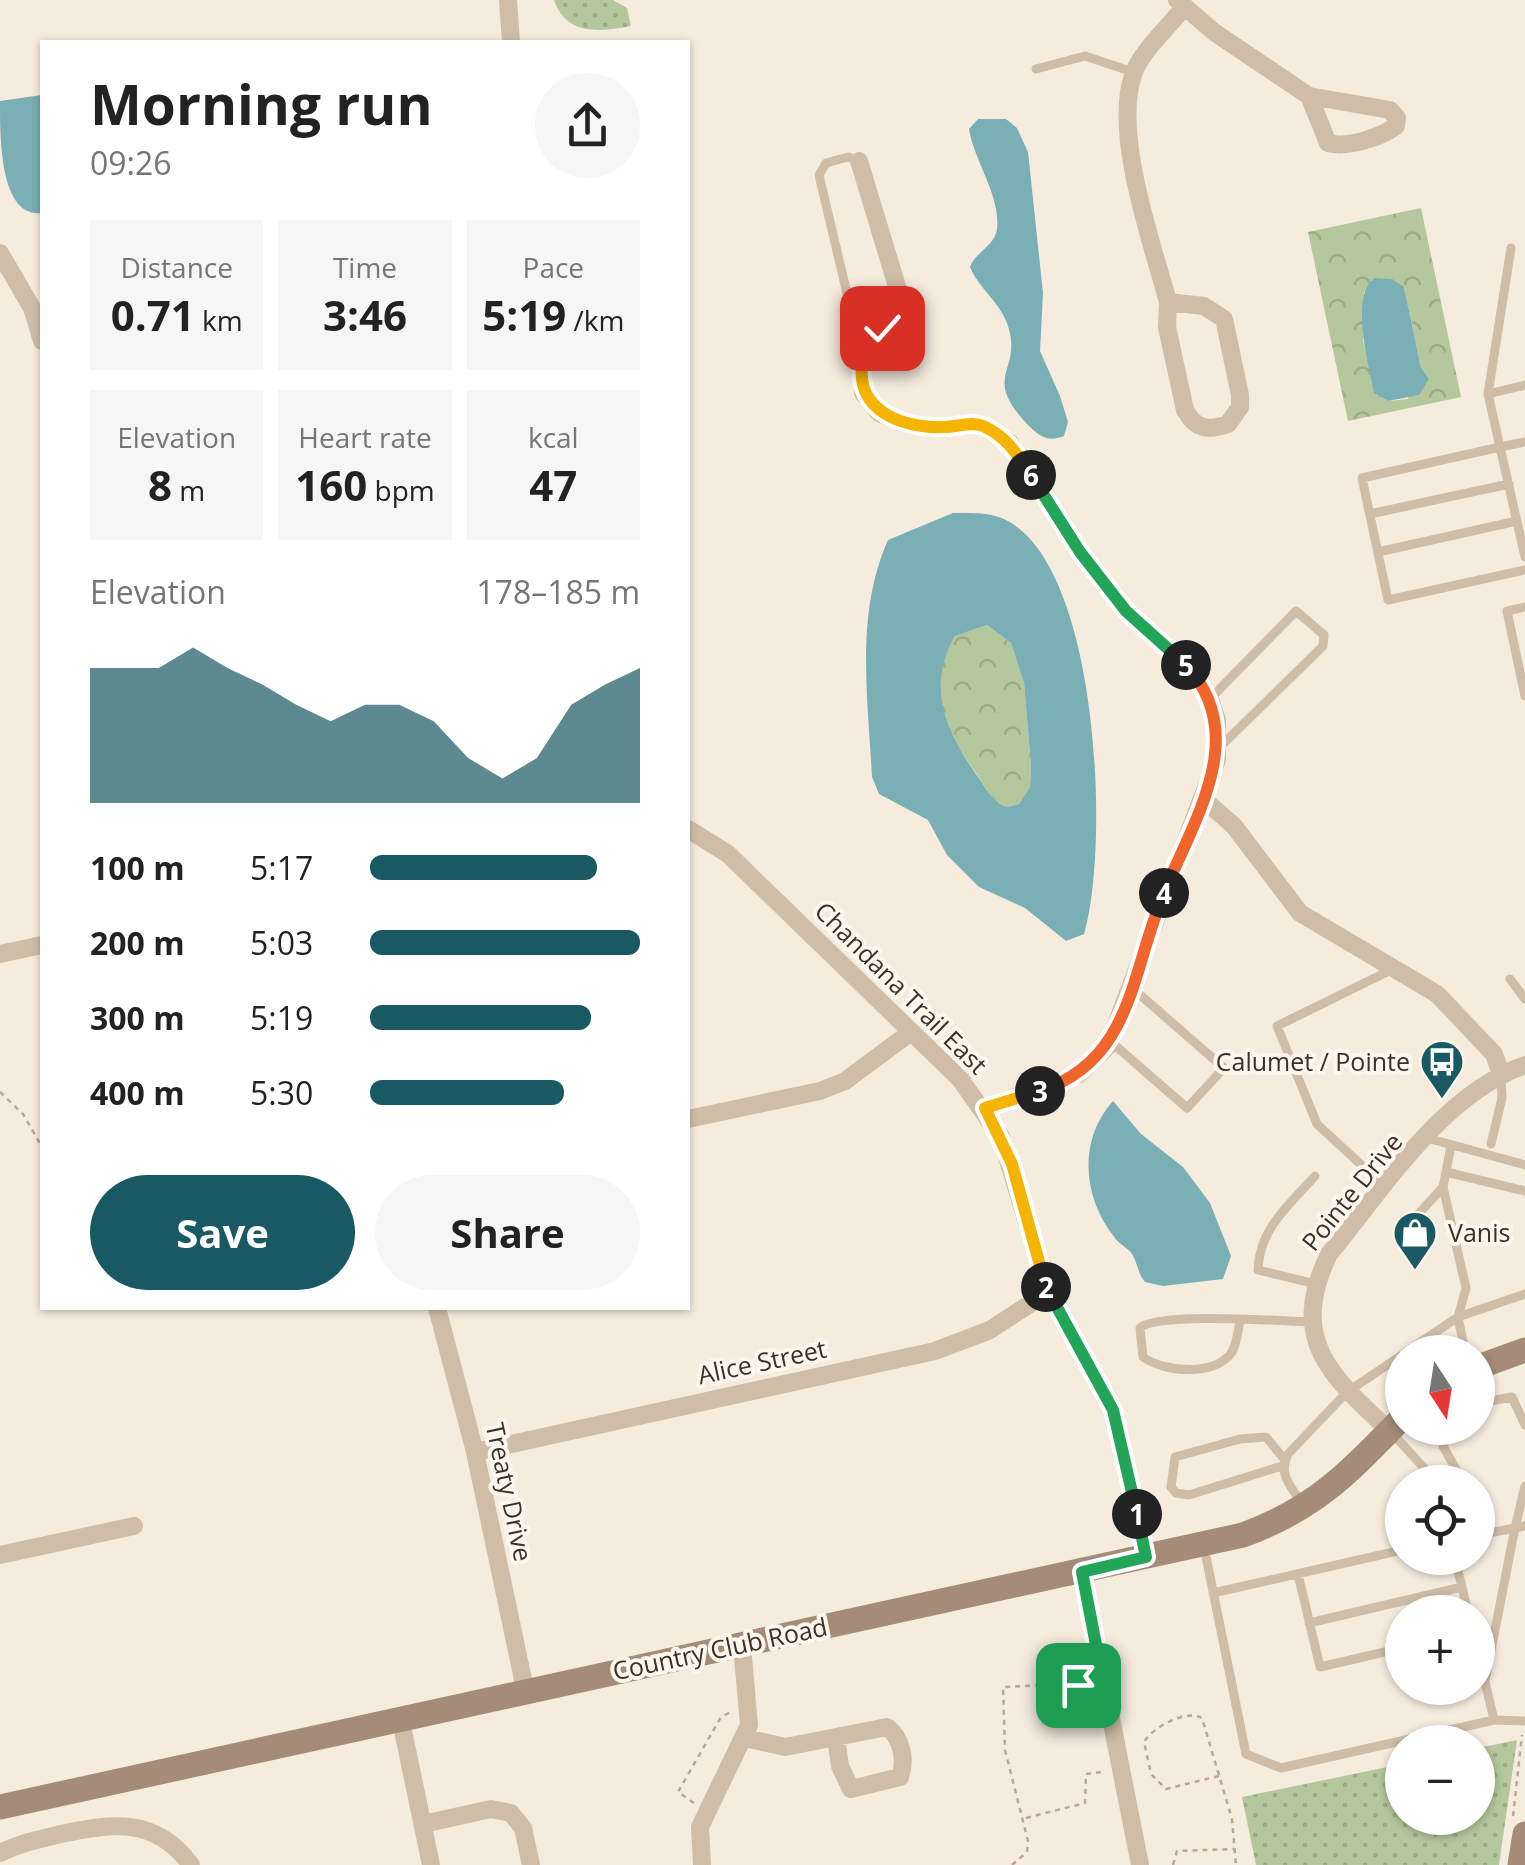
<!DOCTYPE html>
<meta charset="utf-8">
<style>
body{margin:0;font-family:"Open Sans",sans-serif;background:#f6f6f6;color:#222;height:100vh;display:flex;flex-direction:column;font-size:38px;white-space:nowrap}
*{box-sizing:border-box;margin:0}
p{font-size:32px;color:#767676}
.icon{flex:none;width:55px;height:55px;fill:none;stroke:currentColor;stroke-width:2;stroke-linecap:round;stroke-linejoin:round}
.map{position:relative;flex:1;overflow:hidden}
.drawer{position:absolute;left:40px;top:40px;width:650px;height:1270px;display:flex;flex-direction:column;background:#fff;border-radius:0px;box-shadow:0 2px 8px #0004}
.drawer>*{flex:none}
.needle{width:65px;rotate:168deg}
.controls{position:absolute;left:1385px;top:1335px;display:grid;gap:20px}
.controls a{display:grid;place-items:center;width:110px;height:110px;border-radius:50%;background:#fff;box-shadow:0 2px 8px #0004;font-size:50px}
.pin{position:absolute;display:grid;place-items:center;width:85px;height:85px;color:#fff;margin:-42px;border-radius:20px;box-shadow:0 5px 15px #0006}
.km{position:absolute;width:50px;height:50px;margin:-25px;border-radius:50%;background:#222;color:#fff;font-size:28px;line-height:50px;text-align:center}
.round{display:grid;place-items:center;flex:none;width:105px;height:105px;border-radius:52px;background:#f6f6f6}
.summary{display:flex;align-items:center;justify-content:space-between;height:170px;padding:0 50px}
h1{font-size:55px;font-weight:700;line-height:75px}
.figures{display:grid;grid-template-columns:repeat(3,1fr);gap:15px;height:170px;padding:10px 50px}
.figures div{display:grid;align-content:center;border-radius:0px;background:#f6f6f6;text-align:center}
.figures b{font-size:42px;font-weight:700}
.figures small{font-size:28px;font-weight:400}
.figures p{font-size:28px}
.chart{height:280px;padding:20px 50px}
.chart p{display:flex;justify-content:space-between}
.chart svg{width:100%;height:180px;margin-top:10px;fill:#195963;opacity:.7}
.action{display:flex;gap:20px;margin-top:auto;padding:20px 50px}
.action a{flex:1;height:115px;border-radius:60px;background:#195963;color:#fff;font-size:40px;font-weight:700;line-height:115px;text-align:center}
.action a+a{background:#f6f6f6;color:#222}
ul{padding:0 50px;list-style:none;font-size:32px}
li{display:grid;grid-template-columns:160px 120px 1fr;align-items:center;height:75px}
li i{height:25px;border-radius:12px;background:#195963}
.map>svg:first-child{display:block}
.green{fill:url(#green-dots)}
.forest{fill:url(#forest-crowns);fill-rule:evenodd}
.water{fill:#7aafb6;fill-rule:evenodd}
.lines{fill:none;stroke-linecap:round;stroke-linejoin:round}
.path{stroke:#bca792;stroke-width:2.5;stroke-dasharray:5 5;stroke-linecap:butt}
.lane{stroke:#cfbda8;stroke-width:9}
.street{stroke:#cfbda8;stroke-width:18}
.secondary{stroke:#a48c79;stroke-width:25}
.split-1-casing{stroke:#fff;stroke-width:20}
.split-2-casing{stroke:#fff;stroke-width:20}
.split-3-casing{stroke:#fff;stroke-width:20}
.split-4-casing{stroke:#fff;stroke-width:20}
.split-5-casing{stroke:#fff;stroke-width:20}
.split-6-casing{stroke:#fff;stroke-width:20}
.split-7-casing{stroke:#fff;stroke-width:20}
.split-1{stroke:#22a559;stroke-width:12}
.split-2{stroke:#22a559;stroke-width:12}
.split-3{stroke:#f5b400;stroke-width:12}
.split-4{stroke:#f0652b;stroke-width:12}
.split-5{stroke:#f0652b;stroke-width:12}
.split-6{stroke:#22a559;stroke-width:12}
.split-7{stroke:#f5b400;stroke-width:12}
.labels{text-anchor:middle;stroke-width:8;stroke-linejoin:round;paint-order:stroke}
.street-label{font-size:25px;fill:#3c3029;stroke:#fcf6ec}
.poi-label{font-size:25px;fill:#3c3029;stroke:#fcf6ec;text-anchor:end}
</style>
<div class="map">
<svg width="1525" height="1865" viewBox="0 0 1525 1865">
<defs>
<pattern id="green-dots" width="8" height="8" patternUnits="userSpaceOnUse" patternTransform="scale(2.5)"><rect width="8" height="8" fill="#b5c79c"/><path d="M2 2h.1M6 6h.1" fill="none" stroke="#9dab86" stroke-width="1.8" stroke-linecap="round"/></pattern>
<pattern id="forest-crowns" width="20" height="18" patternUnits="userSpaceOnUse" patternTransform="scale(2.5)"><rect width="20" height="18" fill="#b5c79c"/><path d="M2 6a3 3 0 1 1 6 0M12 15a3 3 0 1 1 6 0" fill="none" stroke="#9dab86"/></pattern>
</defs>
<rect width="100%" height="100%" fill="#f5ecde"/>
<path class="green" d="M 554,0 L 613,0 L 627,8 L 631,26 C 600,32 566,36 554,0 Z
M 1517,1740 L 1499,1865 L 1256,1865 L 1242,1797 L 1402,1764 L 1402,1818 L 1478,1818 L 1478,1748 Z"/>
<path class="forest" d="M 1421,208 L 1461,397 L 1348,421 L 1308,232 ZM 1404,287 L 1421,368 L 1408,399 L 1388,401 L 1374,393 L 1363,340 L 1364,292 Z
M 987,625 L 1011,643 L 1024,683 L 1031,766 L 1030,787 L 1019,804 L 1007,807 C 992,802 985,786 976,773 C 944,727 924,690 955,636 Z"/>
<path class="water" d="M 42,95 L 42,213 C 0,218 0,140 0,101 Z
M 978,119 L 1006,119 L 1017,128 L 1028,152 L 1043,293 L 1040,351 L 1060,396 L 1068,422 L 1064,436 C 1049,442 1042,438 1030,427 C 979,375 1023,373 1008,326 C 1001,303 979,289 970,267 C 975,252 995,246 997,229 C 1001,196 974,161 969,129 Z
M 1375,278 L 1392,279 L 1404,287 L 1421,368 L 1429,379 L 1419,395 L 1388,401 L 1374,393 C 1369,368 1349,294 1375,278 Z
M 953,513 C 968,513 985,512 999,517 C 1100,554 1110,848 1084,934 L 1066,941 L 1025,908 L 979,887 L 947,855 L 928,820 L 879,794 L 872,777 C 868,698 855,614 888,540 ZM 987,625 L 1011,643 L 1024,683 L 1031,766 L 1030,787 L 1019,804 L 1007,807 C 992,802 985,786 976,774 C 945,729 926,687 955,636 Z
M 1113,1101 L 1141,1134 L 1183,1167 L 1210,1203 L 1231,1256 L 1223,1279 L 1163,1286 L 1145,1282 C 1137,1273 1138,1263 1132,1254 C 1128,1248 1119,1244 1115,1238 C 1082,1197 1078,1140 1113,1101 Z"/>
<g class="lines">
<path class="path" d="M 0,1092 L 23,1114 L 42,1147
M 1219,1776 L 1166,1789 L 1151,1774 L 1144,1742 C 1153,1727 1186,1709 1202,1718 L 1232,1819 L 1236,1865
M 694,1803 L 678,1792 L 721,1717 L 731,1712
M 1513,1816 L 1522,1735
M 1026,1818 L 1085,1803 L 1086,1774 L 1102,1772
M 1012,1865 L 1027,1852 L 1028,1841 L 1005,1750 L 1003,1687 L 1089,1683
M 1173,1865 L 1177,1851 L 1234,1849"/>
<path class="lane" d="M 1036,69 L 1085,56 L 1133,72
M 859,161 L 848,157 L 826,163 L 819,175 L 862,357
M 1511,248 L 1488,394 L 1500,447 L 1525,442
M 1488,394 L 1525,385
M 1370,514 L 1509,484
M 1378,552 L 1517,521
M 1525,557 L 1500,447 L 1362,478 L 1388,600 L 1525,570
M 1525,607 L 1507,611 L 1525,696
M 1210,699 L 1296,611 L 1324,635 L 1323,646 L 1218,749
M 1510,979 L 1525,999
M 1110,1041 L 1187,1108 L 1224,1068 L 1131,987
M 1427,1138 L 1525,1165
M 1491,1144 L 1502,1098 L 1501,1077
M 1451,1146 L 1443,1187 L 1466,1288 L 1458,1317 L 1465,1352
M 1446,1172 L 1525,1191
M 1315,1176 C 1289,1205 1259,1229 1258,1270 L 1316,1284
M 1383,1185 L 1317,1124 L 1277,1026 L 1393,969
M 1413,1220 L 1443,1187
M 1240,1321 C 1238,1331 1237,1343 1232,1352 C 1215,1377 1163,1372 1143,1357 L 1140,1328 C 1157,1312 1282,1321 1313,1322
M 1406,1352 L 1458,1317 L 1525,1294
M 1478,1389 L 1485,1402 L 1512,1397 L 1525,1425
M 1451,1428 L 1443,1446 L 1463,1482
M 1392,1433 L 1437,1482
M 1282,1466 L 1189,1495 L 1176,1493 L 1171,1487 L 1175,1457 L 1240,1439 L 1266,1437 L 1285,1460
M 1301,1502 C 1290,1485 1278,1474 1288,1454 L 1347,1392 L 1402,1355
M 1478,1535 L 1515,1528 L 1525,1486
M 1204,1547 L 1246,1754 L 1281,1768 L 1494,1720
M 1455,1558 L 1468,1612
M 1298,1574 L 1320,1667 L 1402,1648
M 1213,1593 L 1402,1550
M 1309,1623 L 1462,1587
M 1478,1652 L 1494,1720 L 1525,1721
M 1485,1681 L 1515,1528 L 1525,1526"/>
<path class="street" d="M 508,0 L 511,42
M 1177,0 L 1214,32 L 1309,96 L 1390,110 L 1397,118 L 1396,126 C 1380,138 1347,148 1328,143 L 1309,96
M 859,161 L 899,293 L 863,360 L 863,393 L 879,413 L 903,423 L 942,428 L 979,424 L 1010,443 L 1080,553 L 1126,611 L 1199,679 L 1210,699 L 1217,720 L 1217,760 L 1202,798 L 1234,826 L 1300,913 L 1437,994 L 1494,1054 L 1501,1074
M 0,253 L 32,308 L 42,341
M 1168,302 L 1167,327 L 1185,410 C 1195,429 1208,431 1228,424 L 1240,407 L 1240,395 L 1224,319 L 1204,306 L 1168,302 C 1152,242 1113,135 1133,75 C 1140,52 1169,27 1184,7
M 688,829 L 728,854 L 960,1079 L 1001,1137 L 1048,1292 L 1113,1410 L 1146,1557
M 0,954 L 42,945
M 985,1108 L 1079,1074 L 1108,1046 L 1202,798
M 688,1119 L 820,1091 L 845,1081 L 911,1032
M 437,1308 L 475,1452 L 525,1689
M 1390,1431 C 1330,1376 1288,1339 1329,1254 C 1384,1188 1441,1095 1525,1065
M 475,1452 L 935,1351 L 990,1330 L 1048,1292
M 0,1555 L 134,1526
M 1082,1572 L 1140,1865
M 401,1721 L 431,1865
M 887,1727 C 902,1738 906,1760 900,1777 L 851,1789 L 840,1766 L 836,1737 Z
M 745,1738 L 785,1747 L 836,1737
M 423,1824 L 491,1809 L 511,1813 L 523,1828 L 531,1865
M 0,1853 C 20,1843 40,1839 61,1834 C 113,1823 156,1817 191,1865
M 702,1865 L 700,1827 L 749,1725 L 742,1646"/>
<path class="secondary" d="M 1478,1367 L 1525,1350
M 0,1807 L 1243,1535 C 1317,1508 1349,1472 1402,1418
M 1520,1865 L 1525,1834"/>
</g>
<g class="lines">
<defs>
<path id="split-1" d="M 1078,1685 L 1103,1681 L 1082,1572 L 1146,1557 L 1137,1514"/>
<path id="split-2" d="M 1046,1287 L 1113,1410 L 1137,1514"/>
<path id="split-3" d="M 1040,1091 L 985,1108 L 1012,1164 L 1046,1287"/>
<path id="split-4" d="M 1040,1091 C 1133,1061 1131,971 1164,893"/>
<path id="split-5" d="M 1164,893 C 1194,819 1251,735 1186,665"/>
<path id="split-6" d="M 1031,475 L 1080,552 L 1126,611 L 1186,665"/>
<path id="split-7" d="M 882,328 C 876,337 865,350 863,361 C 853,411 904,429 945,427 C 957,427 972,421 983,426 C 1006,436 1017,454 1031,475"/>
</defs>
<use href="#split-1" class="split-1-casing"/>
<use href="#split-2" class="split-2-casing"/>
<use href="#split-3" class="split-3-casing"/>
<use href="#split-4" class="split-4-casing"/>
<use href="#split-5" class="split-5-casing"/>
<use href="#split-6" class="split-6-casing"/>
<use href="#split-7" class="split-7-casing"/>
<use href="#split-1" class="split-1"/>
<use href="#split-2" class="split-2"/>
<use href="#split-3" class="split-3"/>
<use href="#split-4" class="split-4"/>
<use href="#split-5" class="split-5"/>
<use href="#split-6" class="split-6"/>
<use href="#split-7" class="split-7"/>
</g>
<defs>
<symbol id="bus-pin" viewBox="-11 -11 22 30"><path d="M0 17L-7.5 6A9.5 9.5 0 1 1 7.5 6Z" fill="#195963" stroke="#fcf6ec"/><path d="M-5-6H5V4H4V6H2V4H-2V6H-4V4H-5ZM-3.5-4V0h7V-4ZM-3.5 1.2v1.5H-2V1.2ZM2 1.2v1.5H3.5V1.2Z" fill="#fff"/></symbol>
<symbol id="shop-pin" viewBox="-11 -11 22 30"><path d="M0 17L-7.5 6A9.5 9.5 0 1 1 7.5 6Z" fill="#195963" stroke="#fcf6ec"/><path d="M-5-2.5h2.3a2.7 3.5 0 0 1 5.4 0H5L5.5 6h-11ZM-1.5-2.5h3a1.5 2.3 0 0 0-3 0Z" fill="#fff"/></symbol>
</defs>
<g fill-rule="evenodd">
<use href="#bus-pin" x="1417" y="1037" width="50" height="68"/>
<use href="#shop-pin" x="1390" y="1208" width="50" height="68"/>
</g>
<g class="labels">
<g class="street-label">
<text transform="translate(901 988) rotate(45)" y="9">Chandana Trail East</text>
<text transform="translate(1352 1192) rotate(-51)" y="9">Pointe Drive</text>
<text transform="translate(762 1362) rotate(-12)" y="9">Alice Street</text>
<text transform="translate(509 1492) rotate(78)" y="9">Treaty Drive</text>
<text transform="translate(720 1649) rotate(-12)" y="9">Country Club Road</text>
</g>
<g class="poi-label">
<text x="1410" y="1071">Calumet / Pointe</text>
<text x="1448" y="1242" text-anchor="start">Vanis</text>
</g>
</g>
</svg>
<div class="controls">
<a><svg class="needle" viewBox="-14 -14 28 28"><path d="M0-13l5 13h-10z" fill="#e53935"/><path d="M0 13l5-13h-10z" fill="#767676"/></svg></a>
<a><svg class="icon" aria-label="locate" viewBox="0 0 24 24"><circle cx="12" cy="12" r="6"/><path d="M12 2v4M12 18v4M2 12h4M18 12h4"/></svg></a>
<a>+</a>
<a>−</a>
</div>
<div class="pin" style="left:1078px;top:1685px;background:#1e9e55"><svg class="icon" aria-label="arrive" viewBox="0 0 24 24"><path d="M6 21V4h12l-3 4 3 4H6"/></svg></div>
<div class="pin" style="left:882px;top:328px;background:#d93025"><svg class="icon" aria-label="check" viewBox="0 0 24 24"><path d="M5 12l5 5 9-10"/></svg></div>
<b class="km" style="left:1137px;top:1514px">1</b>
<b class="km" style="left:1046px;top:1287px">2</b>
<b class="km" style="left:1040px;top:1091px">3</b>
<b class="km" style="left:1164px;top:893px">4</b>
<b class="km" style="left:1186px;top:665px">5</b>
<b class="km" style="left:1031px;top:475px">6</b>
<section class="drawer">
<div class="summary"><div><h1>Morning run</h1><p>09:26</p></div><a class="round"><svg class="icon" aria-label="share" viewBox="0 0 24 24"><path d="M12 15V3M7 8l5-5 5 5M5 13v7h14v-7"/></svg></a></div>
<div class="figures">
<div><p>Distance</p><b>0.71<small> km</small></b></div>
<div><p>Time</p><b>3:46</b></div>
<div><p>Pace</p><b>5:19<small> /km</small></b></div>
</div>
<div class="figures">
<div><p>Elevation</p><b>8<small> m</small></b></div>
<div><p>Heart rate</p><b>160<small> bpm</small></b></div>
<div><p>kcal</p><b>47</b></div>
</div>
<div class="chart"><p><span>Elevation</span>178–185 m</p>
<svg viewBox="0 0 160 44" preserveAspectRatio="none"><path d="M0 44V11L10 11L20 11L30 6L40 11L50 15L60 20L70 24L80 20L90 20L100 24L110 33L120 38L130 33L140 20L150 15L160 11V44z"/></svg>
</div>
<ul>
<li><b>100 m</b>5:17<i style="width:84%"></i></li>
<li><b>200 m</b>5:03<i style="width:100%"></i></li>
<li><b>300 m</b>5:19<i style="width:82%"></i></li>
<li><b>400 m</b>5:30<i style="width:72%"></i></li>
</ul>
<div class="action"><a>Save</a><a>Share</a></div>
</section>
</div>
